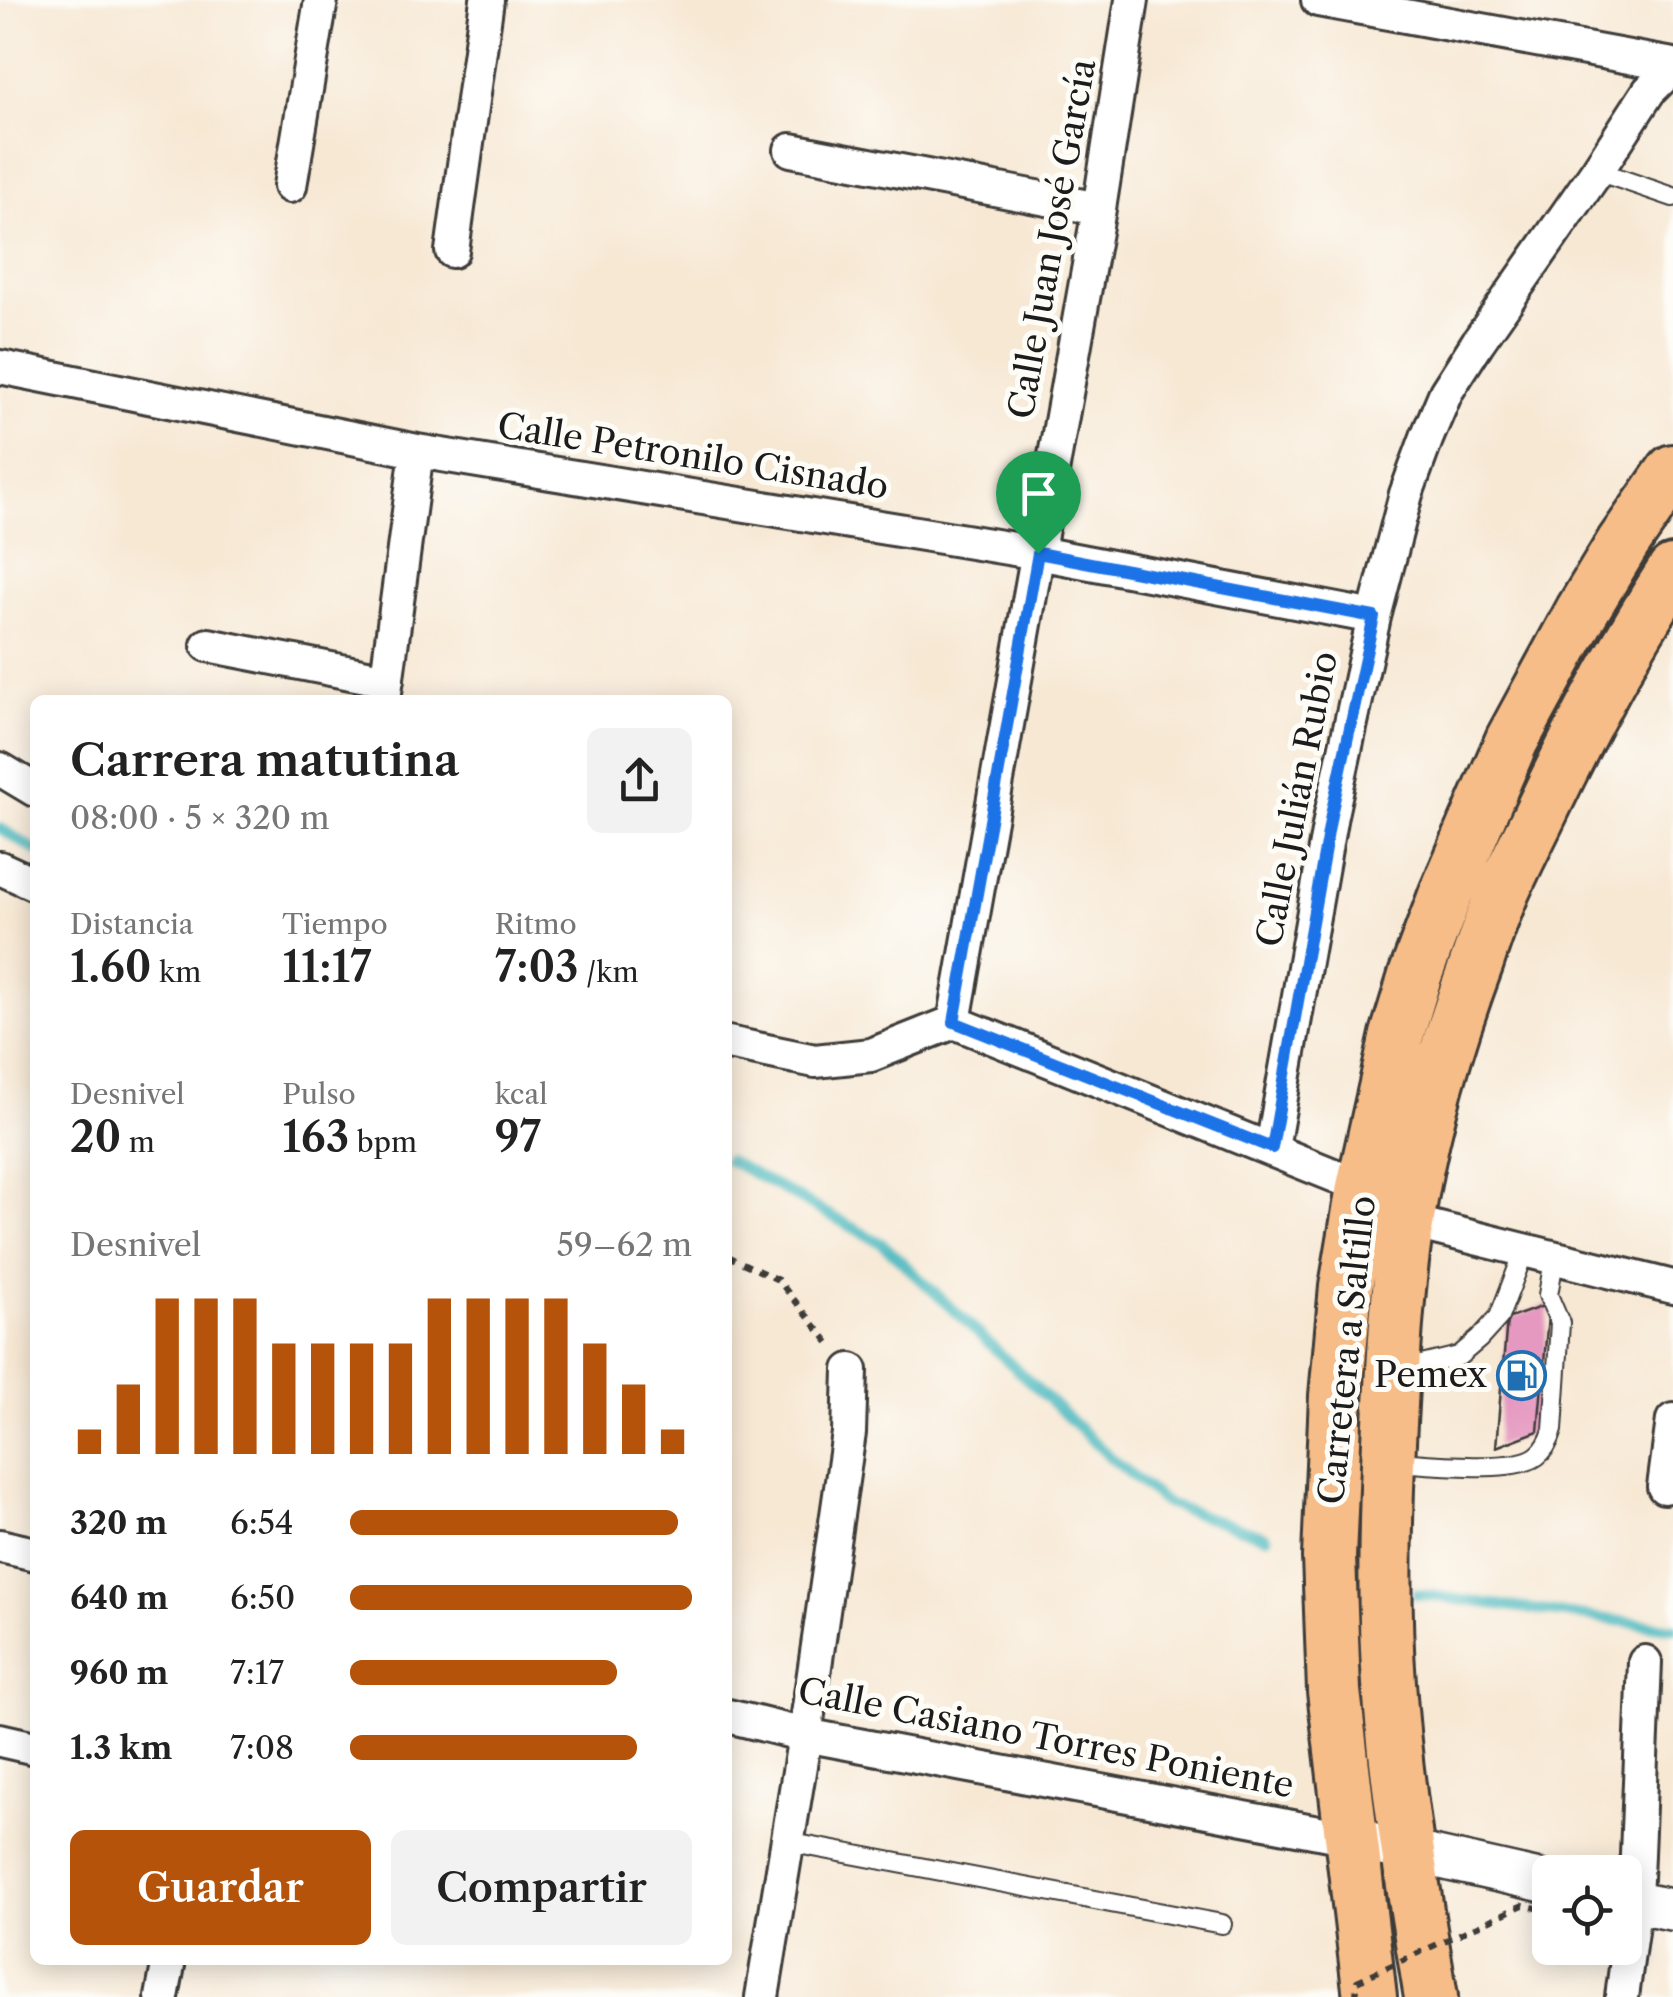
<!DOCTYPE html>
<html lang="es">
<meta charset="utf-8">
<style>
body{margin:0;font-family:"Libre Caslon Text",serif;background:#f2f2f2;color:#222;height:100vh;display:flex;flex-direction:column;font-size:38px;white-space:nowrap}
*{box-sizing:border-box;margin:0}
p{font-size:32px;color:#767676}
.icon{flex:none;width:55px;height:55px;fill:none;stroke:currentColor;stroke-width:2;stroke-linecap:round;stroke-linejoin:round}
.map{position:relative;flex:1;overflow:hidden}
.drawer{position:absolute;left:30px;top:695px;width:702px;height:1270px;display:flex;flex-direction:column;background:#fff;border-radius:15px;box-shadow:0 5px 25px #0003}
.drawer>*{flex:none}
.controls{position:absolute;left:1532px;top:1855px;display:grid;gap:20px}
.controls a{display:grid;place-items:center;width:110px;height:110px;border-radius:15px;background:#fff;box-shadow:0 5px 25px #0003;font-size:50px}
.pin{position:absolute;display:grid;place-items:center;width:85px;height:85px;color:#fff;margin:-102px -42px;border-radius:50% 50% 50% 0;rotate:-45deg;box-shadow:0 0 10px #0007}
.pin .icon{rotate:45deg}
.round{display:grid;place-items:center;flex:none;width:105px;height:105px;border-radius:15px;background:#f2f2f2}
.summary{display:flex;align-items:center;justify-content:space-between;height:170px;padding:0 40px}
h1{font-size:45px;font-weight:600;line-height:75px}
.metrics{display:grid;grid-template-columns:repeat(3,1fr);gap:15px;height:170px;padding:10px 40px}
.metrics div{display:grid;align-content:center}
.metrics b{font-size:42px;font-weight:600}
.metrics small{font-size:28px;font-weight:400}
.metrics p{font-size:28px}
.chart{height:280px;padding:20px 40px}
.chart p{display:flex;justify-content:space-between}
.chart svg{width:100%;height:180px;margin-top:10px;stroke:#b45309;stroke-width:6}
.action{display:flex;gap:20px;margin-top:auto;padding:20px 40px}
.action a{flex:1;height:115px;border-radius:15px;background:#b45309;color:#fff;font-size:40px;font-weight:600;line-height:115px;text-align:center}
.action a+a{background:#f2f2f2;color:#222}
ul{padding:0 40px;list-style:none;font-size:32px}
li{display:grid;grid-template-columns:160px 120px 1fr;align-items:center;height:75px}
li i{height:25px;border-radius:12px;background:#b45309}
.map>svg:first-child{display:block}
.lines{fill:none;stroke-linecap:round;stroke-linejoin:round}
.stream{stroke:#47b7bd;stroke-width:11}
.building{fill:#e599c0}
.service-casing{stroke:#3d3b38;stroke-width:22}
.minor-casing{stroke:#3d3b38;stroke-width:38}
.tertiary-casing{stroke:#3d3b38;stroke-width:45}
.primary-casing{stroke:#3d3b38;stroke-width:58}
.path{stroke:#3d3b38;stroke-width:6;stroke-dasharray:8 8;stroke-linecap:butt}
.service{stroke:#fff;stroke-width:18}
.minor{stroke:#fff;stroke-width:32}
.tertiary{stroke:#fff;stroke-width:40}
.primary{stroke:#f7bd88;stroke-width:52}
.path-bridge{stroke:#3d3b38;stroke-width:6;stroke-dasharray:8 8;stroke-linecap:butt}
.route-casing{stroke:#fff;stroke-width:20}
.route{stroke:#1a73e8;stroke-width:12}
.labels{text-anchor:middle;stroke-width:10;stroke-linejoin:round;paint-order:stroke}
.street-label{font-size:35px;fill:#1c1c1c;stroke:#fdfcf7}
.poi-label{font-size:35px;fill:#1c1c1c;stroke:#fdfcf7;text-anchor:end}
</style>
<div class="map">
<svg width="1673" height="1997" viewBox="0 0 1673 1997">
<rect width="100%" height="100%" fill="#fdfcf7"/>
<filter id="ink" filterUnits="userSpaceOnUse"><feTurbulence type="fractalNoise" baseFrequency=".01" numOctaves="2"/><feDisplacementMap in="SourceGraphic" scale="20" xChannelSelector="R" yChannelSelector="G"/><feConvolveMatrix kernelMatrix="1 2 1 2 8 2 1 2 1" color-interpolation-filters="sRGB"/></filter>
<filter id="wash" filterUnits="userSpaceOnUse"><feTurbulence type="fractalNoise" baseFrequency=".0048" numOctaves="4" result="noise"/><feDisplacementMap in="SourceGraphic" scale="40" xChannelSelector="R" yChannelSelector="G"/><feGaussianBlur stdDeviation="2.25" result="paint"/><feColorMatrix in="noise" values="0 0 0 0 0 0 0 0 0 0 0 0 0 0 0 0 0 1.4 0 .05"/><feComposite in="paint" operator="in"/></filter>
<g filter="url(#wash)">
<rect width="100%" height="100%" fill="#f7e8d4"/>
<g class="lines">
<path class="stream" d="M 0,828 L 35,850
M 728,1160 L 883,1244 L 1109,1456 L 1166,1504 L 1267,1537
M 1417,1594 L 1673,1628"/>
</g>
<g id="blocks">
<path class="building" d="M 1549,1304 L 1538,1431 L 1496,1447 L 1507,1319 Z"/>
</g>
</g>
<g filter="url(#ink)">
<use href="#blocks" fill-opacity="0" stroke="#3d3b38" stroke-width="2.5"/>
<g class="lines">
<defs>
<path id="service" d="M 1597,171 L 1673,197
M 1397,1371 L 1459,1356 L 1479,1339 L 1499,1317 L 1524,1252
M 1394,1462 C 1426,1463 1513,1474 1537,1456 C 1545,1450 1550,1440 1553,1430 L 1560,1323 L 1548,1295 L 1554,1260
M 787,1842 L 1222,1924"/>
<path id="minor" d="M 1318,0 L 1673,65
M 791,150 L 1099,209
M 290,186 L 321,0
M 452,251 L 487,0
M 0,367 L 417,451 L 1038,553 L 1374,617
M 208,645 L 387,680
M 384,700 L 417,451
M 0,769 L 35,790
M 0,868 L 35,884
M 954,1022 L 1099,209 L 1132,0
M 728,1043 L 815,1061 L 871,1055 L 954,1022 L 1363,1187
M 1272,1148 L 1331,815 L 1374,617 L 1406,494 L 1427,437 L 1446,392 L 1478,342 L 1597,171 L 1649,91 L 1673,67
M 1407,1221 L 1673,1287
M 1664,1487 L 1673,1420
M 0,1546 L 35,1554
M 728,1716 L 805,1735 L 1350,1838
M 0,1740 L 35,1748
M 162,1997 L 169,1960
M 762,1997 L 805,1735 L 849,1433 L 851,1370
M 1622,1997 L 1635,1902 L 1645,1662"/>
<path id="tertiary" d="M 1350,1838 L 1550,1883
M 1625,1900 L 1673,1910"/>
<path id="primary" d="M 1370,1997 L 1334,1691 L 1329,1557 L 1336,1396 L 1346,1287 L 1363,1187 L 1397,1035 L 1415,976 L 1446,893 L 1512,740 L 1582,611 L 1623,543 L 1673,471
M 1431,1997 C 1414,1893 1396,1788 1389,1683 C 1383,1603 1385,1522 1389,1442 C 1393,1369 1396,1296 1407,1224 C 1420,1136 1446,1045 1477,962 C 1485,938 1493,914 1503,891 C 1515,864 1529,837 1542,810 C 1581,728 1624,648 1673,572"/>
</defs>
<use href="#service" class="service-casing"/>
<use href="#minor" class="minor-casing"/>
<use href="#tertiary" class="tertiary-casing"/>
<use href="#primary" class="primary-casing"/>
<path class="path" d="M 728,1256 L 778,1280 L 831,1345"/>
<use href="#service" class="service"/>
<use href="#minor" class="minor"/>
<use href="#tertiary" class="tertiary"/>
<use href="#primary" class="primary"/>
<path class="path-bridge" d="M 1356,1997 L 1357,1981 L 1523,1905 L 1550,1911"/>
</g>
</g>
<g class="lines" filter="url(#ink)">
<defs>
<path id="route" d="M 1038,553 L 1374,617 L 1331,815 L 1272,1148 L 954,1022 Z"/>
</defs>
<use href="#route" class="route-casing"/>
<use href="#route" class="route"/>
</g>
<defs>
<symbol id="fuel-ring" viewBox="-11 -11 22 22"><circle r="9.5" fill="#fdfcf7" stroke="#1f6fb2" stroke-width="1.5"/><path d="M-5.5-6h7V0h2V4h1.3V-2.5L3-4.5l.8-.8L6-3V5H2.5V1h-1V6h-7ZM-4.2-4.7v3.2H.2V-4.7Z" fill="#1f6fb2"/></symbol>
</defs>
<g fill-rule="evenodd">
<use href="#fuel-ring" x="1494" y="1348" width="55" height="55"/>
</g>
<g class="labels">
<g class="street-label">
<text transform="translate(1052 239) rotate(-80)" y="12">Calle Juan José García</text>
<text transform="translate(693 456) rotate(9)" y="12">Calle Petronilo Cisnado</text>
<text transform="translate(1297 799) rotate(-79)" y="12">Calle Julián Rubio</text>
<text transform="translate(1347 1350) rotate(-84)" y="12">Carretera a Saltillo</text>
<text transform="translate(1046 1738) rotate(11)" y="12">Calle Casiano Torres Poniente</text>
</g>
<g class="poi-label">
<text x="1487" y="1387">Pemex</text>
</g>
</g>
</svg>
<div class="controls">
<a><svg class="icon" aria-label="locate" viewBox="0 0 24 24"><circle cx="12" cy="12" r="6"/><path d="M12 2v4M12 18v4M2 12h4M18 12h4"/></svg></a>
</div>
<div class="pin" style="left:1038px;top:553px;background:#1e9e55"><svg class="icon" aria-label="arrive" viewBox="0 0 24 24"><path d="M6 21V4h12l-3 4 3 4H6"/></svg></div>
<section class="drawer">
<div class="summary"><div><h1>Carrera matutina</h1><p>08:00 · 5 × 320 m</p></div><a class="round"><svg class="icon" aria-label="share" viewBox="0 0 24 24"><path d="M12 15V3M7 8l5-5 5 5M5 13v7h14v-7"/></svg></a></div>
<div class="metrics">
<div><p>Distancia</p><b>1.60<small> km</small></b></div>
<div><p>Tiempo</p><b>11:17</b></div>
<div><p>Ritmo</p><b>7:03<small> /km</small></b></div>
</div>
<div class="metrics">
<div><p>Desnivel</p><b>20<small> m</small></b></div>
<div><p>Pulso</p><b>163<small> bpm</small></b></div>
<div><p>kcal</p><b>97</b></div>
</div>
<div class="chart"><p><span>Desnivel</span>59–62 m</p>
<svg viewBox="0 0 160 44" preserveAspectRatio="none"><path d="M5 44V38M15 44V27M25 44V6M35 44V6M45 44V6M55 44V17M65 44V17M75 44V17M85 44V17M95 44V6M105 44V6M115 44V6M125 44V6M135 44V17M145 44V27M155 44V38"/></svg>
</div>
<ul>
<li><b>320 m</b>6:54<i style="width:96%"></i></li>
<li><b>640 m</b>6:50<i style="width:100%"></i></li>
<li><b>960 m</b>7:17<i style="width:78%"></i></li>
<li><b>1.3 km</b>7:08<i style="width:84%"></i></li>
</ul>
<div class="action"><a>Guardar</a><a>Compartir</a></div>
</section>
</div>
